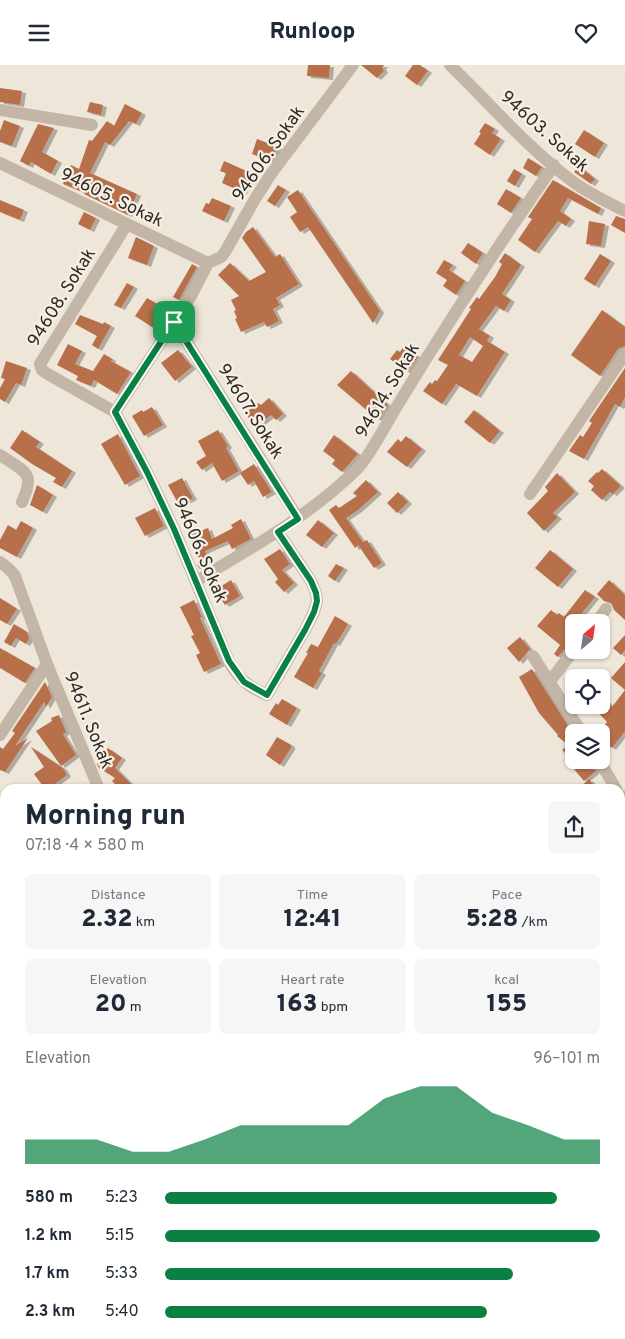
<!DOCTYPE html>
<meta charset="utf-8">
<style>
body{margin:0;font-family:Overpass,sans-serif;background:#f6f6f7;color:#1f2937;height:100vh;display:flex;flex-direction:column;font-size:19px;white-space:nowrap}
*{box-sizing:border-box;margin:0}
p{font-size:16px;color:#747a83}
.icon{flex:none;width:28px;height:28px;fill:none;stroke:currentColor;stroke-width:2;stroke-linecap:round;stroke-linejoin:round}
.map{position:relative;flex:1;overflow:hidden}
.details{position:absolute;left:0px;top:719px;width:625px;height:556px;display:flex;flex-direction:column;background:#fff;border-radius:15px 15px 0 0;box-shadow:0 1px 4px #0004}
.details>*{flex:none}
.needle{width:32px;rotate:29deg}
.controls{position:absolute;left:565px;top:549px;display:grid;gap:10px}
.controls a{display:grid;place-items:center;width:45px;height:45px;border-radius:8px;background:#fff;box-shadow:0 1px 4px #0004;font-size:25px}
.pin{position:absolute;display:grid;place-items:center;width:42px;height:42px;color:#fff;margin:-21px;border-radius:10px;box-shadow:0 2px 8px #0006}
.round{display:grid;place-items:center;flex:none;width:52px;height:52px;border-radius:8px;background:#f6f6f7}
.overview{display:flex;align-items:center;justify-content:space-between;height:85px;padding:0 25px}
h1{font-size:28px;font-weight:800;line-height:38px}
.stats{display:grid;grid-template-columns:repeat(3,1fr);gap:8px;height:85px;padding:5px 25px}
.stats div{display:grid;align-content:center;border-radius:8px;background:#f6f6f7;text-align:center}
.stats b{font-size:25px;font-weight:800}
.stats small{font-size:14px;font-weight:400}
.stats p{font-size:14px}
.chart{height:140px;padding:10px 25px}
.chart p{display:flex;justify-content:space-between}
.chart svg{width:100%;height:90px;margin-top:5px;fill:#0b8043;opacity:.7}
ul{padding:0 25px;list-style:none;font-size:16px}
li{display:grid;grid-template-columns:80px 60px 1fr;align-items:center;height:38px}
li i{height:12px;border-radius:6px;background:#0b8043}
header{display:flex;justify-content:space-between;align-items:center;height:65px;padding:0 25px;background:#fff;font-size:22px;font-weight:800}
.map>svg:first-child{display:block}
.building{fill:#b86f4c;fill-rule:evenodd;filter:url(#shadow)}
.lines{fill:none;stroke-linecap:round;stroke-linejoin:round}
.minor{stroke:#c4b6a6;stroke-width:12}
.route-casing{stroke:#fff;stroke-width:10}
.route{stroke:#0b8043;stroke-width:6}
.labels{text-anchor:middle;stroke-width:4.5;stroke-linejoin:round;paint-order:stroke}
.street-label{font-size:18px;fill:#312b26;stroke:#f6efe4}
</style>
<header><svg class="icon" aria-label="menu" viewBox="0 0 24 24"><path d="M4 6h16M4 12h16M4 18h16"/></svg>Runloop<svg class="icon" aria-label="heart" viewBox="0 0 24 24"><path d="M12 20l-8-8c-3-5 5-10 8-4 3-6 11-1 8 4z"/></svg></header>
<div class="map">
<svg width="625" height="1274" viewBox="0 0 625 1274">
<defs>
<filter id="shadow"><feDropShadow dx="4" dy="2" stdDeviation="0" flood-color="#0004"/></filter>
</defs>
<rect width="100%" height="100%" fill="#eee6d9"/>
<path class="building" d="M 308,0 L 330,0 L 329,13 L 307,11 Z
M 361,0 L 384,0 L 382,3 L 384,6 L 377,13 Z
M 413,0 L 420,0 L 428,6 L 417,20 L 405,11 Z
M 0,23 L 22,26 L 20,40 L 0,37 Z
M 90,37 L 103,40 L 101,50 L 87,47 Z
M 125,39 L 142,48 L 136,59 L 129,56 L 110,80 L 105,77 L 90,108 L 137,129 L 128,150 L 84,129 L 85,128 L 63,119 L 71,100 L 79,104 L 89,75 L 92,76 L 107,56 L 114,61 Z
M 4,55 L 20,61 L 12,81 L 0,77 L 0,66 Z
M 485,58 L 495,64 L 492,68 L 501,74 L 490,90 L 474,79 L 481,68 L 479,67 Z
M 38,59 L 54,63 L 42,87 L 58,96 L 51,109 L 31,97 L 29,101 L 20,96 Z
M 584,65 L 604,78 L 595,92 L 575,79 Z
M 257,74 L 278,82 L 270,96 L 252,89 Z
M 528,93 L 542,102 L 536,111 L 523,103 Z
M 224,96 L 251,108 L 243,127 L 222,118 L 226,108 L 220,106 Z
M 579,101 L 595,114 L 591,119 L 574,107 Z
M 514,104 L 522,109 L 515,121 L 507,116 Z
M 553,115 L 601,143 L 598,149 L 568,133 L 560,146 L 571,154 L 566,161 L 558,156 L 535,187 L 518,175 L 532,154 L 528,152 Z
M 278,120 L 286,125 L 275,141 L 267,136 Z
M 506,124 L 521,133 L 511,148 L 497,139 Z
M 298,125 L 380,246 L 373,258 L 308,162 L 300,167 L 290,152 L 297,147 L 287,132 Z
M 212,133 L 231,141 L 224,156 L 202,146 L 206,138 L 209,139 Z
M 0,135 L 24,145 L 20,155 L 0,147 Z
M 84,147 L 96,153 L 90,165 L 78,159 Z
M 616,151 L 625,154 L 625,168 L 611,160 Z
M 589,156 L 605,159 L 601,181 L 586,179 Z
M 253,162 L 275,192 L 280,189 L 299,219 L 276,233 L 280,240 L 273,244 L 279,256 L 267,262 L 264,257 L 241,267 L 235,254 L 237,253 L 234,246 L 236,245 L 231,235 L 239,231 L 218,210 L 230,198 L 249,216 L 266,207 L 242,173 L 246,167 Z
M 136,172 L 154,181 L 147,200 L 128,193 Z
M 468,178 L 483,188 L 476,199 L 461,188 Z
M 505,188 L 521,200 L 502,229 L 511,235 L 504,246 L 496,241 L 479,264 L 490,271 L 487,276 L 505,287 L 477,331 L 456,319 L 442,339 L 423,326 L 430,317 L 432,319 L 435,315 L 437,316 L 448,300 L 438,295 L 471,244 L 469,243 L 477,232 L 479,234 L 495,212 L 502,199 L 499,197 ZM 470,272 L 483,281 L 472,297 L 459,290 Z
M 600,189 L 611,196 L 595,221 L 584,214 Z
M 444,195 L 453,200 L 449,205 L 465,216 L 456,230 L 443,221 L 447,215 L 436,208 Z
M 192,199 L 197,202 L 179,235 L 173,232 Z
M 127,218 L 134,222 L 121,243 L 114,240 Z
M 147,233 L 167,245 L 155,264 L 135,251 Z
M 602,245 L 625,262 L 625,281 L 618,284 L 600,311 L 571,290 Z
M 80,250 L 103,259 L 104,257 L 111,261 L 98,284 L 92,280 L 97,271 L 75,259 Z
M 68,279 L 82,286 L 75,299 L 93,306 L 104,289 L 112,294 L 111,296 L 131,307 L 117,329 L 94,315 L 91,321 L 76,315 L 78,311 L 57,300 Z
M 404,281 L 418,292 L 407,307 L 390,294 L 397,285 L 400,287 Z
M 178,285 L 192,302 L 175,316 L 161,298 Z
M 6,296 L 27,303 L 21,320 L 16,318 L 5,337 L 0,334 L 0,323 L 5,314 L 1,313 Z
M 625,303 L 625,332 L 620,342 L 615,339 L 584,394 L 569,386 L 580,370 L 583,372 L 592,358 L 589,356 Z
M 351,306 L 388,340 L 377,354 L 337,320 Z
M 269,333 L 283,349 L 276,355 L 271,350 L 256,362 L 245,348 L 258,338 L 261,340 Z
M 152,342 L 163,360 L 144,371 L 132,351 L 142,345 L 143,347 Z
M 474,345 L 500,366 L 490,378 L 464,357 Z
M 22,365 L 40,377 L 36,382 L 72,406 L 62,422 L 53,417 L 56,413 L 32,399 L 10,383 Z
M 218,365 L 228,381 L 226,383 L 239,406 L 222,416 L 212,398 L 202,405 L 196,397 L 206,391 L 198,376 Z
M 118,369 L 140,411 L 125,420 L 101,379 Z
M 334,370 L 358,389 L 342,407 L 332,399 L 335,395 L 323,386 Z
M 406,371 L 422,384 L 407,402 L 387,387 L 398,374 L 401,377 Z
M 254,399 L 272,427 L 263,432 L 254,416 L 248,420 L 240,408 Z
M 602,404 L 621,421 L 613,429 L 610,427 L 602,435 L 591,425 L 594,421 L 588,416 L 597,407 L 598,408 Z
M 557,408 L 575,427 L 553,448 L 558,452 L 544,466 L 527,448 L 548,426 L 545,422 Z
M 182,413 L 193,433 L 179,440 L 168,420 Z
M 366,415 L 378,427 L 358,445 L 346,453 L 363,477 L 367,475 L 382,498 L 374,503 L 358,480 L 355,483 L 329,445 L 336,440 L 339,443 L 357,431 L 353,428 Z
M 37,420 L 53,430 L 43,447 L 30,440 Z
M 398,427 L 408,437 L 397,448 L 387,438 Z
M 155,443 L 164,461 L 145,471 L 135,453 Z
M 241,454 L 251,474 L 232,484 L 228,476 L 205,486 L 210,498 L 200,504 L 197,500 L 201,498 L 189,470 L 208,463 L 212,474 L 233,463 L 231,460 Z
M 318,455 L 334,468 L 322,482 L 306,470 Z
M 21,456 L 33,463 L 17,492 L 0,483 L 0,475 L 8,460 L 16,465 Z
M 280,484 L 290,499 L 282,505 L 294,518 L 284,527 L 275,517 L 278,514 L 264,494 Z
M 550,485 L 573,504 L 558,522 L 535,503 Z
M 336,499 L 344,503 L 335,516 L 328,511 Z
M 231,515 L 240,531 L 225,540 L 215,525 Z
M 609,515 L 625,530 L 625,555 L 614,545 L 611,538 L 604,536 L 597,529 Z
M 585,525 L 595,532 L 574,558 L 574,577 L 568,580 L 558,592 L 554,589 L 560,580 L 537,561 L 551,545 L 557,550 L 559,548 L 564,552 Z
M 0,533 L 17,544 L 7,559 L 0,555 Z
M 194,535 L 202,552 L 200,553 L 221,599 L 204,607 L 196,590 L 200,588 L 191,571 L 194,570 L 180,542 Z
M 335,551 L 348,559 L 336,579 L 334,578 L 319,606 L 322,608 L 313,623 L 294,612 L 308,588 L 306,588 L 311,579 L 318,582 Z
M 14,559 L 27,567 L 29,574 L 26,579 L 16,573 L 11,581 L 4,577 Z
M 625,570 L 625,585 L 621,590 L 613,583 Z
M 520,572 L 530,584 L 519,597 L 507,583 Z
M 0,583 L 35,603 L 25,618 L 0,603 Z
M 625,597 L 625,666 L 612,683 L 601,675 L 601,665 L 607,657 L 591,640 L 601,640 L 601,630 L 612,642 L 625,625 L 611,613 Z
M 532,604 L 574,670 L 574,695 L 589,695 L 596,706 L 584,716 L 573,703 L 577,700 L 562,685 L 568,680 L 557,671 L 558,670 L 539,648 L 519,612 Z
M 45,617 L 52,632 L 46,642 L 44,637 L 15,681 L 28,673 L 5,707 L 0,705 L 0,682 L 3,684 L 15,668 L 12,666 Z
M 282,634 L 297,643 L 287,660 L 269,649 L 276,638 L 278,640 Z
M 59,650 L 66,667 L 63,669 L 76,690 L 61,701 L 36,666 L 52,656 L 51,653 Z
M 277,672 L 291,680 L 291,683 L 280,700 L 266,690 Z
M 31,682 L 63,703 L 67,710 L 48,724 L 45,724 L 34,709 L 44,702 Z
M 108,683 L 122,693 L 115,703 L 132,720 L 129,723 L 123,719 L 119,723 L 112,716 L 115,713 L 99,703 L 97,699 Z
M 589,714 L 597,724 L 578,724 Z"/>
<g class="lines">
<path class="minor" d="M 450,0 C 490,39 527,82 572,116 C 588,128 607,137 625,146
M 0,45 L 92,60
M 0,98 L 208,198
M 174,257 L 298,453
M 115,347 L 46,308 L 42,305 L 40,299 L 127,159
M 0,390 C 25,407 36,407 22,437
M 530,429 L 625,289
M 278,467 L 311,516 L 316,528 L 317,536 L 314,547 L 305,565 L 267,630 C 247,621 240,615 229,597 L 174,464 L 147,407 L 115,347 L 191,231 L 208,198 L 221,192 L 225,187 L 255,134 L 271,109 L 353,0
M 0,497 L 9,504 L 15,511 L 47,599 L 99,724
M 196,516 C 253,482 311,450 358,403 C 369,391 376,376 385,362 C 397,340 411,319 424,297 C 466,230 509,165 554,100
M 596,558 L 606,544
M 533,591 L 582,668
M 550,616 L 574,585
M 0,670 L 47,599
M 599,695 L 616,724
M 620,730 L 625,738
M 620,950 L 625,940
M 620,1046 L 625,1050
M 453,1274 L 454,1270
M 570,1274 L 574,1274"/>
</g>
<g class="lines">
<defs>
<path id="route" d="M 174,257 L 298,454 L 278,467 L 311,516 L 316,528 L 317,536 L 314,547 L 305,565 L 267,630 L 244,617 L 229,596 L 174,464 L 147,407 L 115,347 Z"/>
</defs>
<use href="#route" class="route-casing"/>
<use href="#route" class="route"/>
</g>
<g class="labels">
<g class="street-label">
<text transform="translate(545 66) rotate(42)" y="6">94603. Sokak</text>
<text transform="translate(268 88) rotate(-55)" y="6">94606. Sokak</text>
<text transform="translate(112 132) rotate(26)" y="6">94605. Sokak</text>
<text transform="translate(61 232) rotate(-58)" y="6">94608. Sokak</text>
<text transform="translate(387 325) rotate(-59)" y="6">94614. Sokak</text>
<text transform="translate(251 346) rotate(58)" y="6">94607. Sokak</text>
<text transform="translate(201 485) rotate(67)" y="6">94606. Sokak</text>
<text transform="translate(89 655) rotate(68)" y="6">94611. Sokak</text>
</g>
</g>
</svg>
<div class="controls">
<a><svg class="needle" viewBox="-14 -14 28 28"><path d="M0-13l5 13h-10z" fill="#e53935"/><path d="M0 13l5-13h-10z" fill="#747a83"/></svg></a>
<a><svg class="icon" aria-label="locate" viewBox="0 0 24 24"><circle cx="12" cy="12" r="6"/><path d="M12 2v4M12 18v4M2 12h4M18 12h4"/></svg></a>
<a><svg class="icon" aria-label="layers" viewBox="0 0 24 24"><path d="M12 4l9 5-9 5-9-5zM3 14l9 5 9-5"/></svg></a>
</div>
<div class="pin" style="left:174px;top:257px;background:#1e9e55"><svg class="icon" aria-label="arrive" viewBox="0 0 24 24"><path d="M6 21V4h12l-3 4 3 4H6"/></svg></div>
<section class="details">
<div class="overview"><div><h1>Morning run</h1><p>07:18 · 4 × 580 m</p></div><a class="round"><svg class="icon" aria-label="share" viewBox="0 0 24 24"><path d="M12 15V3M7 8l5-5 5 5M5 13v7h14v-7"/></svg></a></div>
<div class="stats">
<div><p>Distance</p><b>2.32<small> km</small></b></div>
<div><p>Time</p><b>12:41</b></div>
<div><p>Pace</p><b>5:28<small> /km</small></b></div>
</div>
<div class="stats">
<div><p>Elevation</p><b>20<small> m</small></b></div>
<div><p>Heart rate</p><b>163<small> bpm</small></b></div>
<div><p>kcal</p><b>155</b></div>
</div>
<div class="chart"><p><span>Elevation</span>96–101 m</p>
<svg viewBox="0 0 160 44" preserveAspectRatio="none"><path d="M0 44V32L10 32L20 32L30 38L40 38L50 32L60 25L70 25L80 25L90 25L100 12L110 6L120 6L130 19L140 25L150 32L160 32V44z"/></svg>
</div>
<ul>
<li><b>580 m</b>5:23<i style="width:90%"></i></li>
<li><b>1.2 km</b>5:15<i style="width:100%"></i></li>
<li><b>1.7 km</b>5:33<i style="width:80%"></i></li>
<li><b>2.3 km</b>5:40<i style="width:74%"></i></li>
</ul>
</section>
</div>
